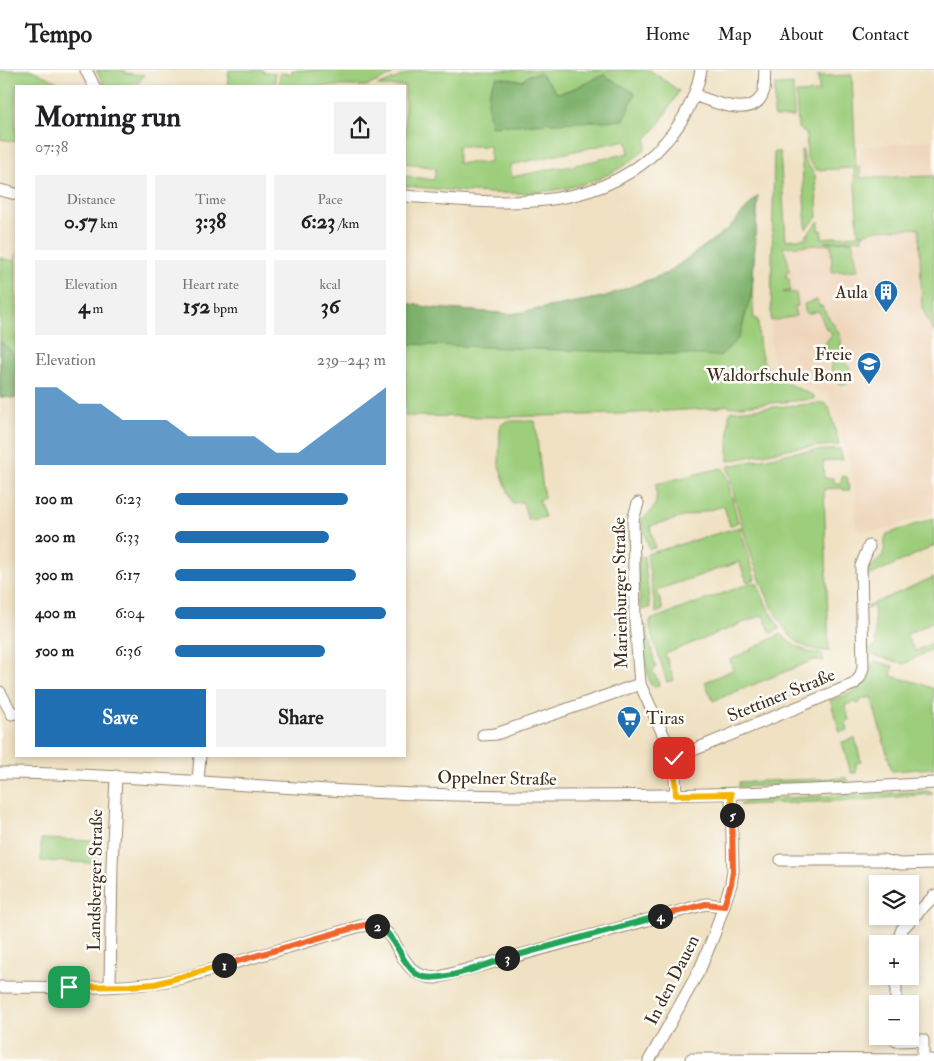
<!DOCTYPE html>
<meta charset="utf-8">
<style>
body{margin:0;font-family:"IM FELL Double Pica",serif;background:#f2f2f2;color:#202124;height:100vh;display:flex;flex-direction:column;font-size:19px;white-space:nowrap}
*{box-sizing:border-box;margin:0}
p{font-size:16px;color:#757577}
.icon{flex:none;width:28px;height:28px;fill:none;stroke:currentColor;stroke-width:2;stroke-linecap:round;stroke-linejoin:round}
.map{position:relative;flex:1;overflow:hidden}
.panel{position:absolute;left:15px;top:15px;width:391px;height:672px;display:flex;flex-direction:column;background:#fff;border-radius:0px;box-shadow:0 2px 8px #0003}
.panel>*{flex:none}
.tools{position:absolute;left:869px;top:805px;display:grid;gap:10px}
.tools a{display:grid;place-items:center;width:50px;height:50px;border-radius:0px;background:#fff;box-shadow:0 2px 8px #0003;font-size:25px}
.pin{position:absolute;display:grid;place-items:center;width:42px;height:42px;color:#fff;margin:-21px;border-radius:10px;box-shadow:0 2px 8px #0006}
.km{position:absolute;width:25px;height:25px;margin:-12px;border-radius:50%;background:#222;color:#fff;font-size:14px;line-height:25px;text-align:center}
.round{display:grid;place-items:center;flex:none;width:52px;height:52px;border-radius:0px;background:#f2f2f2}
.summary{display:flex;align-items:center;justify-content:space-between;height:85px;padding:0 20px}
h1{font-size:28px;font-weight:800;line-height:38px}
.stats{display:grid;grid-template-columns:repeat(3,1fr);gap:8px;height:85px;padding:5px 20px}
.stats div{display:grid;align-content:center;border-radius:0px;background:#f2f2f2;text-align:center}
.stats b{font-size:21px;font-weight:800}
.stats small{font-size:14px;font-weight:400}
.stats p{font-size:14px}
.chart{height:140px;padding:10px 20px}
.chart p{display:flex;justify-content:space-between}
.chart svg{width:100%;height:90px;margin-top:5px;fill:#1f6fb2;opacity:.7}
.action{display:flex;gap:10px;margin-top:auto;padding:10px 20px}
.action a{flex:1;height:58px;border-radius:0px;background:#1f6fb2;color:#fff;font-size:20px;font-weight:800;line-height:58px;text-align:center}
.action a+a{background:#f2f2f2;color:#202124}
ul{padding:0 20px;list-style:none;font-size:16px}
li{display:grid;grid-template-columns:80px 60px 1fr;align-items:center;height:38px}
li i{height:12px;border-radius:6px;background:#1f6fb2}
header{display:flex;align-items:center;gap:30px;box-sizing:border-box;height:70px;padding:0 25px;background:#fff;border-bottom:1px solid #e0e0e0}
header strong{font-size:24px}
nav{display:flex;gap:28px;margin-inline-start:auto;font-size:18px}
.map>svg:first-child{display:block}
.built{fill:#efd6bb}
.green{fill:#9dce7c;stroke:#6c7c4d;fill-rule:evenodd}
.forest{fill:#7eb16c;stroke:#5c6e45}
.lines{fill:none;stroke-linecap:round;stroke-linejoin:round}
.minor-casing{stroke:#958670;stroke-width:13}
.minor{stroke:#fff;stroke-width:11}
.split-1-casing{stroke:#fff;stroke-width:10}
.split-2-casing{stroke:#fff;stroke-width:10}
.split-3-casing{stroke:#fff;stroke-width:10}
.split-4-casing{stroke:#fff;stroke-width:10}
.split-5-casing{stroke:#fff;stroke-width:10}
.split-6-casing{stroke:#fff;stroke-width:10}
.split-1{stroke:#f5b400;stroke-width:6}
.split-2{stroke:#f0652b;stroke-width:6}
.split-3{stroke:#22a559;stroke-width:6}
.split-4{stroke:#22a559;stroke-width:6}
.split-5{stroke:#f0652b;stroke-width:6}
.split-6{stroke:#f5b400;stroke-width:6}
.labels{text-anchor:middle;stroke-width:5;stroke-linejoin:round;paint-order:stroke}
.poi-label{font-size:18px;fill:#3b2a1e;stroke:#fdfcf7;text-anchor:end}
.street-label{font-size:18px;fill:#3b2a1e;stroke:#fdfcf7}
</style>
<header>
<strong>Tempo</strong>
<nav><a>Home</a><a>Map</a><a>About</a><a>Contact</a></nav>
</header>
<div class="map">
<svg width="934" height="991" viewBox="0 0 934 991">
<rect width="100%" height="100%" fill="#fdfcf7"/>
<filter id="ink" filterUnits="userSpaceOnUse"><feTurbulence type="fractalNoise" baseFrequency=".02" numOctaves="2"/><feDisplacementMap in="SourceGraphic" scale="10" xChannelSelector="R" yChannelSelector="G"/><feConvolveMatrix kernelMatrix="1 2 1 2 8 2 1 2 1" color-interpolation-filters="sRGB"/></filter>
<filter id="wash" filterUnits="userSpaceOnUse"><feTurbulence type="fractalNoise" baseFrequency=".0096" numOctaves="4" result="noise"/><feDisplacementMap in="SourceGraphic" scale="20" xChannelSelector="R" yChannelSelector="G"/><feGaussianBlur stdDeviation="1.12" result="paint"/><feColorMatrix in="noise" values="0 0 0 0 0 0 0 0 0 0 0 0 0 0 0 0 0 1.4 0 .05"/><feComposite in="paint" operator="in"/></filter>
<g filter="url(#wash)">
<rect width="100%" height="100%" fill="#efe1c2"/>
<path class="built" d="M 934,70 L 934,442 L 884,460 L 860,461 L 856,457 L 855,419 L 850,395 L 828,322 L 822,323 L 781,304 L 775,299 L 773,294 L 771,274 L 772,175 L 862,170 L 860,77 Z"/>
<path class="green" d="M 0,0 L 32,0 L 66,16 L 16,16 L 16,72 L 0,69 Z
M 96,0 L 125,0 L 125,3 L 144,5 L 136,16 L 105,16 Z
M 229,0 L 263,0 L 263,2 L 275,3 L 275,16 L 227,16 Z
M 292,0 L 391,0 L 392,5 L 367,16 L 279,16 L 280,3 L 291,4 Z
M 416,0 L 650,0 L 679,21 L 659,54 L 646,69 L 646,78 C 584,139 483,123 405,116 L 405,106 L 434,110 L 436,98 L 405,93 L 405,16 L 377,16 ZM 529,5 L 548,11 L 557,23 C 576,20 587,11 604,5 L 616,12 L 491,56 L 508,8 L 522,11 ZM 626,70 L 629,83 L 562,98 L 561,97 L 512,107 L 510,95 ZM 458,76 L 490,76 L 490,93 L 458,93 Z
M 852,5 L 856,97 L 860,97 L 860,108 L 934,106 L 934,262 L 922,238 L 919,158 L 877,160 L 862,164 L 862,162 L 862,169 L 824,172 L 852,171 L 858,200 L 832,202 L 831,174 L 783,177 L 788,191 L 789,202 L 786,203 L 786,208 L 789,209 L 790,221 L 783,222 L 796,223 L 798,236 L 794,237 L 796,246 L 771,251 L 774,82 L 780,82 L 786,170 L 806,168 L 806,165 L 809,165 L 809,162 L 819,151 L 819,160 L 822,160 L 822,168 L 858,165 L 854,98 L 816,100 L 807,88 L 806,64 L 798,58 L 796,23 L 819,22 L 818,6 Z
M 793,14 L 794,47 L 774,47 L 775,15 Z
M 801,80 L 803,80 L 804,89 L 815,105 L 818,146 L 806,159 Z
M 758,126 L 752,222 L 754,249 L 757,249 L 758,251 C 759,271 758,293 775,306 C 782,312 804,321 814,326 L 814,329 L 730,337 L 727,335 L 715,338 L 620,344 L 498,347 L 405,346 L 405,233 L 433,238 L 512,244 L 603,227 L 667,203 L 728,159 Z
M 16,182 L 16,328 L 0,327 L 0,188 L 14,191 Z
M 817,230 L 819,236 L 822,236 C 825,245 840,260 841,269 C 842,276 839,282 840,289 C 849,294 856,305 848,314 L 838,314 C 829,306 832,297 833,287 L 824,275 L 832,264 L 829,260 L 826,259 L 819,241 L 806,244 L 804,234 Z
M 822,333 L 826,334 L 829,337 L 839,373 L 838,375 L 793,378 L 728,391 L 729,345 L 732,341 Z
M 507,351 L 535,351 L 544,429 L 539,430 L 545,447 L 528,451 L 523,432 L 512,433 L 499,396 L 500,358 L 502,354 Z
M 840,379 L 843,390 L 823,391 L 824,408 L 833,408 L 834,413 L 841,413 L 842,406 L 847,407 L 850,420 L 843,420 L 842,418 L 824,419 L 829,581 C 819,581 809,579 800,574 C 766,554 735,436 728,397 L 729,396 L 795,382 Z
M 721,398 L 725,401 L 738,452 L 730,456 L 724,436 L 650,456 L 655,478 L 649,479 L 641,450 C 657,437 657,434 656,414 Z
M 934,448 L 934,476 L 866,507 C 868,496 878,493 883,484 C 886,477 883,470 887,464 Z
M 740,457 L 755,509 L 747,512 L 739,492 L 657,520 L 663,540 L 656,543 L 647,484 Z
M 644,486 L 650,538 L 640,540 L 638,487 Z
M 934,507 L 934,551 L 906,565 L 915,581 L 934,572 L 934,578 L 904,594 L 872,585 L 868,580 L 876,576 L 874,536 L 867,539 L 868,536 Z
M 751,513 L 757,513 L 767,536 L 780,559 L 771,563 L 763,545 L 665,584 L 674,610 L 667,612 L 650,559 L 650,550 Z
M 642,554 L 646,555 L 656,598 L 652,601 L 658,610 L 659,615 L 655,617 L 650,614 L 645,591 L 642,592 L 639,556 Z
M 781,564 L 796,576 L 808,582 L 822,584 L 824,591 L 814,590 L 713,631 L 705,612 L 733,600 L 730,590 Z
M 875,591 L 893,596 L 891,606 L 919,613 L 934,619 L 934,698 L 892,701 L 871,627 L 860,630 L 860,633 L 857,634 L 856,632 L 845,635 L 849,650 L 846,652 L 848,660 L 840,662 L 830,630 C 843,626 859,622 866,610 C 870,603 869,596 875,591 Z
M 855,668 L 861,692 L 856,693 L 856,703 L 851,703 L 842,672 Z
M 846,708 L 848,712 L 739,717 L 739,712 Z
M 929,721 L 933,724 L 862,730 L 740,735 L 745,730 Z
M 41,769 L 97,771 L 96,793 L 41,791 Z"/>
<path class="forest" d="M 540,3 L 557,23 C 575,21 587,11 604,5 L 635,23 L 624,50 L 491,56 C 488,39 484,20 498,7 L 522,11 L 529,5 Z
M 758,126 L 752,222 L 739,268 L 720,286 L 405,274 L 405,233 L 433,238 L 512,244 L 603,227 L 667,203 L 728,159 Z
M 0,271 L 16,286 L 16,328 L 0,327 Z"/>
</g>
<g filter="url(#ink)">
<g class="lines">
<defs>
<path id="minor" d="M 86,0 L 94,16
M 694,25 C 713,32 756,51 764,20 C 765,14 764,6 765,0
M 0,120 L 16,124
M 405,126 C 495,133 600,148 666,71 C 684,51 696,26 701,0
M 638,433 L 633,450 L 635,551 L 640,614 L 674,688 L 676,725
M 0,622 L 12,644 L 16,643
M 483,665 L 496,664 L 640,614
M 674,688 L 854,614 L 860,607 L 863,598 L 861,496 L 869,476
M 0,703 C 140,704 278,720 418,724 C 590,729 762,725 934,713
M 198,711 L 200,686
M 781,790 L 883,790 L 900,794 L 934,793
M 897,874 L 902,859 L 934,826
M 896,906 L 896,934
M 110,916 L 112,795 L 116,706
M 0,917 C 61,917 123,921 183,908 L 360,856 C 406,849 390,907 436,908 L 706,834 L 724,836
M 896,971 L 923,970 L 923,990
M 691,989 L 934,990
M 649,991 L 700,899 L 714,865 L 731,814 L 733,801 L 731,724"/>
</defs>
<use href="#minor" class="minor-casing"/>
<use href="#minor" class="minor"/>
</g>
</g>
<g class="lines" filter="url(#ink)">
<defs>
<path id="split-1" d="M 69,917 L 130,916 L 155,914 L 224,895"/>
<path id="split-2" d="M 224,895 L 360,856 L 371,854 L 377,856"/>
<path id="split-3" d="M 377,856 C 390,862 396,875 403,888 C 407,894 411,901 418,905 C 438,915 486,894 507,888"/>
<path id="split-4" d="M 507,888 L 660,846"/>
<path id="split-5" d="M 660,846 L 706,834 L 724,836 L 731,814 L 733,801 L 732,745"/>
<path id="split-6" d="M 674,688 L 676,725 L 731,724 L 732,745"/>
</defs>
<use href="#split-1" class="split-1-casing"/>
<use href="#split-2" class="split-2-casing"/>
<use href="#split-3" class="split-3-casing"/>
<use href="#split-4" class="split-4-casing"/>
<use href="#split-5" class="split-5-casing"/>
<use href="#split-6" class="split-6-casing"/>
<use href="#split-1" class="split-1"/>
<use href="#split-2" class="split-2"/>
<use href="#split-3" class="split-3"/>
<use href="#split-4" class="split-4"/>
<use href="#split-5" class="split-5"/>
<use href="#split-6" class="split-6"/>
</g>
<defs>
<symbol id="building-pin" viewBox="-11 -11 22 30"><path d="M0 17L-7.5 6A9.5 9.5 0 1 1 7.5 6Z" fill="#1f6fb2" stroke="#fdfcf7"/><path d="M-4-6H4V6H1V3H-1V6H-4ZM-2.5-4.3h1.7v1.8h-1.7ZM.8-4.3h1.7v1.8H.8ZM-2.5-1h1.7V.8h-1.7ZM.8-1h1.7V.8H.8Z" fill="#fff"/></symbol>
<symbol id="school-pin" viewBox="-11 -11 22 30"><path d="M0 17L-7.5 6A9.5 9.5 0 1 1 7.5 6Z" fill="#1f6fb2" stroke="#fdfcf7"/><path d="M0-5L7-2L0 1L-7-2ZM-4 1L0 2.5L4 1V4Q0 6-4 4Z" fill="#fff"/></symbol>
<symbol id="supermarket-pin" viewBox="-11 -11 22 30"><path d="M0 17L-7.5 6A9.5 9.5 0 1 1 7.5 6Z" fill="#1f6fb2" stroke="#fdfcf7"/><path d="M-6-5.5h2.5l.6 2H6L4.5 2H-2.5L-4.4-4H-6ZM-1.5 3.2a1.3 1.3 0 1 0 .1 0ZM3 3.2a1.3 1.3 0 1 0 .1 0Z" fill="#fff"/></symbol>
</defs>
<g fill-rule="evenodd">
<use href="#building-pin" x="872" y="208" width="28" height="38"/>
<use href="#school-pin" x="855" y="280" width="28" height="38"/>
<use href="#supermarket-pin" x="615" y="634" width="28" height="38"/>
</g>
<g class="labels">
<g class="poi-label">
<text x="868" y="228">Aula</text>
<text x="852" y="290">Freie<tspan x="852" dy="21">Waldorfschule Bonn</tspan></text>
<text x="646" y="654" text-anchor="start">Tiras</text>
</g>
<g class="street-label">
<text transform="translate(620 523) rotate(-91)" y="6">Marienburger Straße</text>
<text transform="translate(781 625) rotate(-22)" y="6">Stettiner Straße</text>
<text transform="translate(497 708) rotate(1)" y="6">Oppelner Straße</text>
<text transform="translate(95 810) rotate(-89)" y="6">Landsberger Straße</text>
<text transform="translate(672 910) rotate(-63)" y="6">In den Dauen</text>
</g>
</g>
</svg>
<div class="tools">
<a><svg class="icon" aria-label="layers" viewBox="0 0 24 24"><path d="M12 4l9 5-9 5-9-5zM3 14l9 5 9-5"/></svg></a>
<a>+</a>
<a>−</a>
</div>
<div class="pin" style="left:69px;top:917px;background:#1e9e55"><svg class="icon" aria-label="arrive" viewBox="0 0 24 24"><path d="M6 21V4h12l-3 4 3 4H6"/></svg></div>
<div class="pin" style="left:674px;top:688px;background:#d93025"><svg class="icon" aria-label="check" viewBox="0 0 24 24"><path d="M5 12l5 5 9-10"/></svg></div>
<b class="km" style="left:224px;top:895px">1</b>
<b class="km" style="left:377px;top:856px">2</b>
<b class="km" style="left:507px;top:888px">3</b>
<b class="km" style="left:660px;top:846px">4</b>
<b class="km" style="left:732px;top:745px">5</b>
<section class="panel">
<div class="summary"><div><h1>Morning run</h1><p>07:38</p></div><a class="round"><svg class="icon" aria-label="share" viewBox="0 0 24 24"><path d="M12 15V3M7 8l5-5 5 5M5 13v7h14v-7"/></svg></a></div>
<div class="stats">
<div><p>Distance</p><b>0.57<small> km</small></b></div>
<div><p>Time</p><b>3:38</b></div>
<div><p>Pace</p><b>6:23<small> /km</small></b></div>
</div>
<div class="stats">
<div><p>Elevation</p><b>4<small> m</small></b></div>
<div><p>Heart rate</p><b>152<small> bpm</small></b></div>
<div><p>kcal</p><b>36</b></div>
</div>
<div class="chart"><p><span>Elevation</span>239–243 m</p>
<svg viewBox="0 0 160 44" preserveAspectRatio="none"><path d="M0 44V6L10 6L20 14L30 14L40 22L50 22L60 22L70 30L80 30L90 30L100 30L110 38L120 38L130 30L140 22L150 14L160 6V44z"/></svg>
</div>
<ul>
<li><b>100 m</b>6:23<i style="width:82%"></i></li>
<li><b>200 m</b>6:33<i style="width:73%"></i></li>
<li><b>300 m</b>6:17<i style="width:86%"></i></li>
<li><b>400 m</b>6:04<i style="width:100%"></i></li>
<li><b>500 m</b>6:36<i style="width:71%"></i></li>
</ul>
<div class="action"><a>Save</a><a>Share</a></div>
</section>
</div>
